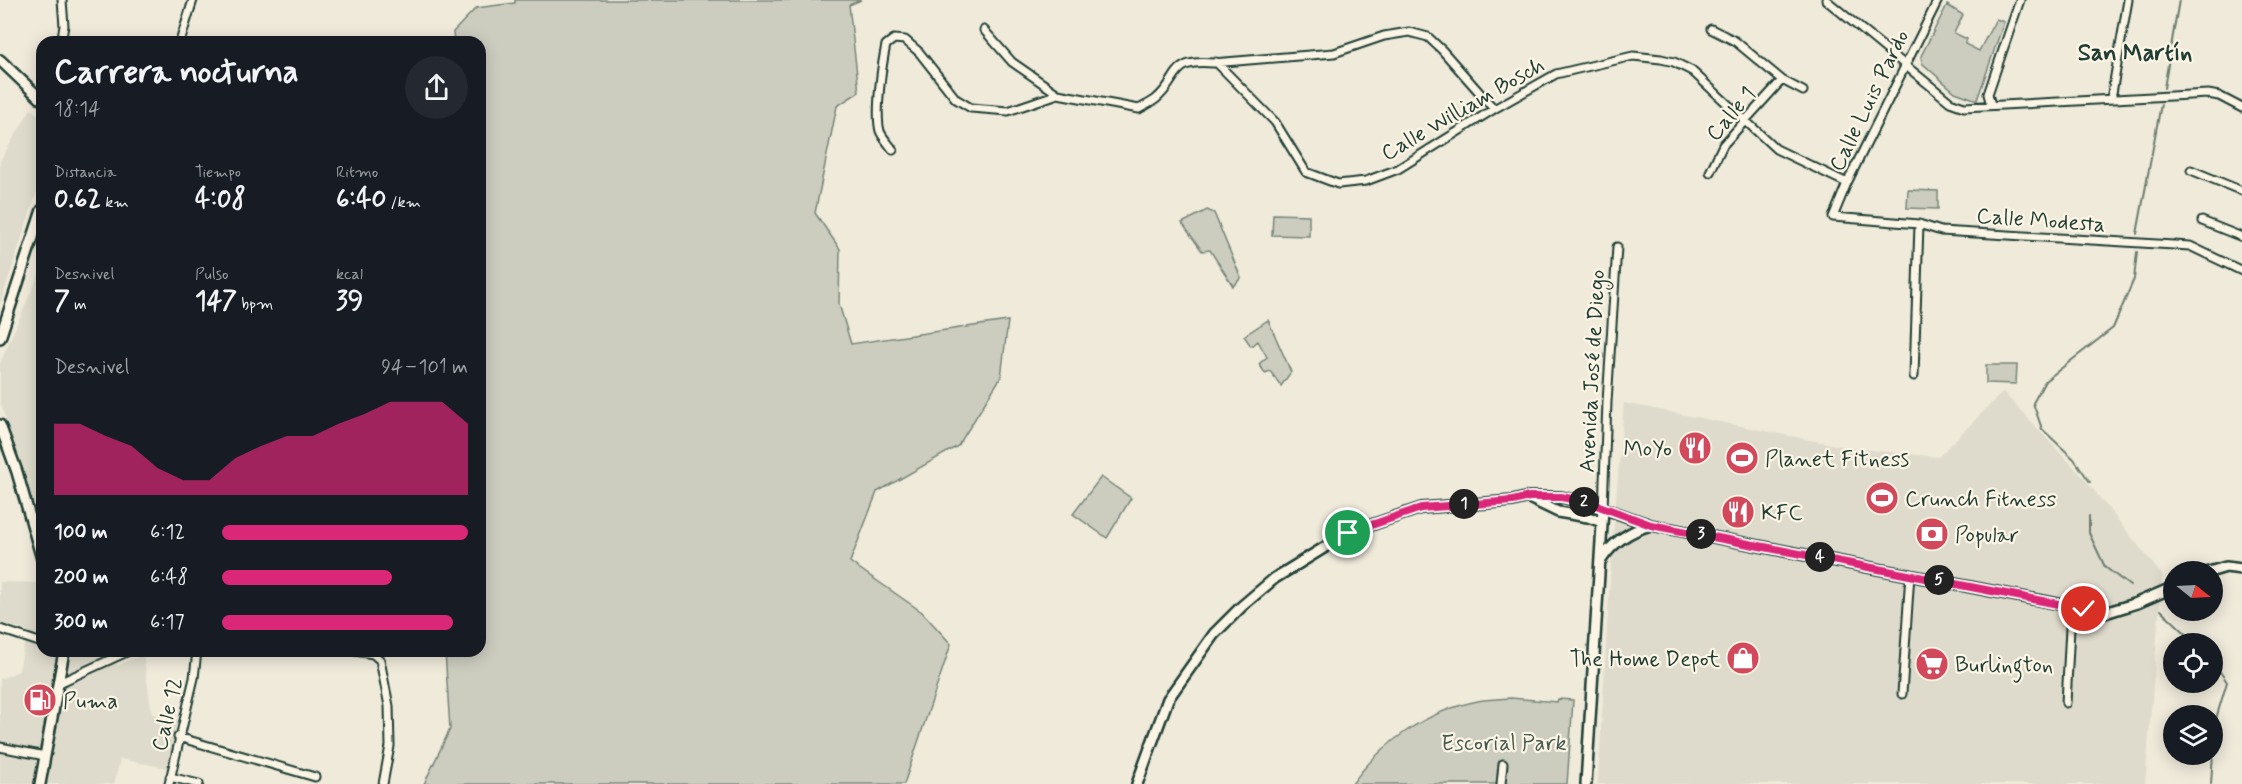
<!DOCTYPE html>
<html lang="es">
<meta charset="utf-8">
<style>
body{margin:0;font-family:Mynerve,sans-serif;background:#242831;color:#f1f3f6;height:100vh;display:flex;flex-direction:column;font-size:22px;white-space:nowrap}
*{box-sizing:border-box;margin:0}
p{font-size:20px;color:#9ea1a6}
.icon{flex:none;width:33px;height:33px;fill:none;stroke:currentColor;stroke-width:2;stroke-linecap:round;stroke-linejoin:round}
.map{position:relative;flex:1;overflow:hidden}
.side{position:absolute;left:36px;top:36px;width:450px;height:621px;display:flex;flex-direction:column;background:#171b24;border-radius:18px;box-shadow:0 3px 15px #0003}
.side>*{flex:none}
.needle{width:39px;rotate:108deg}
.buttons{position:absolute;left:2163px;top:561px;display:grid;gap:12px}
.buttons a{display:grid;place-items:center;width:60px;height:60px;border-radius:50%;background:#171b24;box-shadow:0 3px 15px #0003;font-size:30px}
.pin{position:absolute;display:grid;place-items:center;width:51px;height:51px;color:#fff;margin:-26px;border:3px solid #fff;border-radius:50%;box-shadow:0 2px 6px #0007}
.km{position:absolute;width:30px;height:30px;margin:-15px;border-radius:50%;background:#222;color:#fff;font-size:16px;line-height:30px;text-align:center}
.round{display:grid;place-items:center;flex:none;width:63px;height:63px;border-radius:32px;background:#242831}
.overview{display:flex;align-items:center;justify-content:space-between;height:102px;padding:0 18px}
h1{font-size:33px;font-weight:800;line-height:45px}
.metrics{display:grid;grid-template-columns:repeat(3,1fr);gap:9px;height:102px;padding:6px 18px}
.metrics div{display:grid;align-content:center}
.metrics b{font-size:26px;font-weight:800}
.metrics small{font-size:16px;font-weight:400}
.metrics p{font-size:16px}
.chart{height:168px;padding:12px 18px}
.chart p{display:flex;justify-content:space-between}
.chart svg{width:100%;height:108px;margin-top:6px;fill:#db2777;opacity:.7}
ul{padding:0 18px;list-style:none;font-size:20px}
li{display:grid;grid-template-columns:96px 72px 1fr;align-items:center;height:45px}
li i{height:15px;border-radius:8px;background:#db2777}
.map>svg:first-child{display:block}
.built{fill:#dedbcc}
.green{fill:#cccdbf;stroke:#76857a;stroke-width:1.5}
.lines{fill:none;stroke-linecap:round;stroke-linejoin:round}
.stream{stroke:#6c7d71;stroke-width:2}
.street-casing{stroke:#1f3d34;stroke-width:11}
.secondary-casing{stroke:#1f3d34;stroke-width:14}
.street{stroke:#fcf5e5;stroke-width:7}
.secondary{stroke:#fcf5e5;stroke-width:9}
.route-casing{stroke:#fff;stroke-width:12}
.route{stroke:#db2777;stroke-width:8}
.labels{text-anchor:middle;stroke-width:4.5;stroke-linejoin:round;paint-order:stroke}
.street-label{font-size:22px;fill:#1f3d34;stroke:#fcf5e5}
.poi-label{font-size:22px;fill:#1f3d34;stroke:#fcf5e5;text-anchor:start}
.park-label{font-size:22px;fill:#425a50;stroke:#fcf5e5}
.neighbourhood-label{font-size:24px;font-weight:bold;fill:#1f3d34;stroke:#fcf5e5}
</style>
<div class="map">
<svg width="2242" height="784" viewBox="0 0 2242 784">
<rect width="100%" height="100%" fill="#efeada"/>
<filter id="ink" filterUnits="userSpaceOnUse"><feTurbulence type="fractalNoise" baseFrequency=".0167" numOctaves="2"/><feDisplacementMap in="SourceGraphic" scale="12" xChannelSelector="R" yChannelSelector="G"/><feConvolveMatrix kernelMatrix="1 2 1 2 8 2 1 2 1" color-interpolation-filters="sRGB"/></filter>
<g filter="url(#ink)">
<path class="built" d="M 31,109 L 42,118 L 42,176 L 0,304 L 0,161 Z
M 42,267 L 42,534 L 0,401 L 0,363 Z
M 2003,392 L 2083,477 L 2162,575 L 2145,784 L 1598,784 L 1611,563 L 1624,403 L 1851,448 L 1938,457 Z
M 0,582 L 42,583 L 42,651 L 112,651 L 117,666 L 143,654 L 152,714 L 177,720 L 168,768 L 120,759 L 114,784 L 0,784 L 0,679 L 19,671 L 27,630 L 0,623 Z"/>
<path class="green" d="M 515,0 L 861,0 L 849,5 L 859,92 L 837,106 L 815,213 L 840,249 L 839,304 L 851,344 L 1008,321 L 1001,377 L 958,446 L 877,492 L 850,562 L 922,612 L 951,644 L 904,784 L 424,784 L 450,729 L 445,651 L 480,651 L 480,484 L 484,474 L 480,467 L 480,162 L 483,139 L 480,134 L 480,42 L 454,42 L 453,32 L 476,8 L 515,3 Z
M 1947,5 L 1963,15 L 1954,33 L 1967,39 L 1965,44 L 1979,51 L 1996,19 L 2004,22 L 1977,100 L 1955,92 L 1922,63 L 1921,56 Z
M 1908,190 L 1938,191 L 1938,209 L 1907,208 Z
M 1207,210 L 1214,213 L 1241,278 L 1233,286 L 1210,250 L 1202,251 L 1182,223 Z
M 1273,214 L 1309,215 L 1309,236 L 1272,235 Z
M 1268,320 L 1291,372 L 1281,386 L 1270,371 L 1265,373 L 1259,364 L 1267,357 L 1258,341 L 1251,346 L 1244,336 Z
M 1986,365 L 2017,365 L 2016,384 L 1986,383 Z
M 1101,477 L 1131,498 L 1107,538 L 1073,514 Z
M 1511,698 L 1557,702 L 1558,699 L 1573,700 L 1567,784 L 1352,784 C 1382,742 1427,711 1478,701 C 1489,699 1500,699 1511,698 Z"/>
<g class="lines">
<path class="stream" d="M 2164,88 L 2179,0
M 2137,234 L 2161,104
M 2090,482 L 2074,459 L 2042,429 L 2033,403 L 2045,381 L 2113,328 L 2134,279 L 2137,252
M 2089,516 L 2089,533 L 2105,567 L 2130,586
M 2161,610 L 2197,644
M 2211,784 L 2215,722 L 2227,682 L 2212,660"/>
<defs>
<path id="street" d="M 1826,0 L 1950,102 L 1964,107 L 2208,94 L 2219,96 L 2242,108
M 1938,0 L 1847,183 L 1833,217 L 1919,224 L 1941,231 L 2190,246 L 2242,271
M 1711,29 L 1735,41 L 1782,80 L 1803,91
M 984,30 L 1012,62 L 1058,94
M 61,42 L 64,26 L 62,0
M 180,42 L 193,0
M 1216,62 L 1275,122 L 1306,172 L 1338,184 L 1366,181 L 1398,169 L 1494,109 L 1556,74 L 1633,56 L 1661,59 L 1674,62 L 1692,71 L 1776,149 L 1847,183
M 2111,99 L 2128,0
M 1991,105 L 1988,94 L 2020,0
M 893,150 C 889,144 882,137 880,131 C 875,113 882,64 886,45 L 894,39 L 905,40 L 919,52 L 956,99 L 971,108 L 1008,111 L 1058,94 L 1139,109 C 1144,106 1151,103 1156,99 C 1181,78 1169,59 1213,63 L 1334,53 L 1384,36 L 1409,32 L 1428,37 L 1442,50 L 1494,109
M 2191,170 L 2242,191
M 1710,172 L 1723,145 L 1782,80
M 2202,221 L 2242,237
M 1914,376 L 1919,224
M 1603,509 L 1607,402 L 1617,247
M 0,629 L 42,643
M 355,651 L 373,654 L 380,660 L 389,706 L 390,746 L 383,784
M 59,683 L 129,651
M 1902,694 L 1910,574
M 2066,703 L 2070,628 L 2074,608
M 178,737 L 315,777
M 0,747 L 45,756
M 170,777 L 199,784
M 169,784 L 194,678 L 197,651
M 1501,784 L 1503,764"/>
<path id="secondary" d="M 0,60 L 42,100
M 0,338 L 42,210
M 0,425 L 17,472 L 42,559
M 1531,499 L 1558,512 L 1588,517 L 1602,522
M 1601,560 C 1613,542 1629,531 1651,525
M 2209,572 L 2226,567 L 2242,569
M 40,784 L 64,651
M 1137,784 L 1168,699 L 1214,634 L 1242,606 L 1275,578 L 1348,533 L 1421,508 L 1513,501 L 1529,497 L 1561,497 L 1588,503 L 1651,525 L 2105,613 L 2137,603 L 2174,587
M 1586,784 L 1603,509"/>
</defs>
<use href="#street" class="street-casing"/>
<use href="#secondary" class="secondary-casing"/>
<use href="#street" class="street"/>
<use href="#secondary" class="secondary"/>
</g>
</g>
<g class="lines" filter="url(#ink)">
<defs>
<path id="route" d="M 1348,533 L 1421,508 L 1513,501 L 1529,497 L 1561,497 L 1588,502 L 1651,525 L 2084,609"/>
</defs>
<use href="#route" class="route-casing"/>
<use href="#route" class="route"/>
</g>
<defs>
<symbol id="restaurant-disc" viewBox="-11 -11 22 22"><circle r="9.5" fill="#d1495b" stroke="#fcf5e5"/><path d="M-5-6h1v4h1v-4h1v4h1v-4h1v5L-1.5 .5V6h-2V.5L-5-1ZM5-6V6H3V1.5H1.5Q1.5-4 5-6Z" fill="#fff"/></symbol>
<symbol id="stadium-disc" viewBox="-11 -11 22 22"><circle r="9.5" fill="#d1495b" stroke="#fcf5e5"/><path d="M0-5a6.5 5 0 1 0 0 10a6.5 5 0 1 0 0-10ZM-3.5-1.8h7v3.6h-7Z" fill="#fff"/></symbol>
<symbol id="bank-disc" viewBox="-11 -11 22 22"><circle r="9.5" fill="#d1495b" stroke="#fcf5e5"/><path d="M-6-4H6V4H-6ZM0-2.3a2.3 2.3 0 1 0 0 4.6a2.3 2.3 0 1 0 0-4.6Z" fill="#fff"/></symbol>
<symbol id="shop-disc" viewBox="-11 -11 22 22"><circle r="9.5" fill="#d1495b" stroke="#fcf5e5"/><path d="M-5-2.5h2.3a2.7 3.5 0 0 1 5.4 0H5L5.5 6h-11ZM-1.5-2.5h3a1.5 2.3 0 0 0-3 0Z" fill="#fff"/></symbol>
<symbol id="supermarket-disc" viewBox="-11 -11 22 22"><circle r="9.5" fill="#d1495b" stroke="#fcf5e5"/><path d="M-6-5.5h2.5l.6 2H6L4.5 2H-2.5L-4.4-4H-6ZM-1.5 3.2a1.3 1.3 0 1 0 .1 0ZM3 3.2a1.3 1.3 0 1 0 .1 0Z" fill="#fff"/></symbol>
<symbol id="fuel-disc" viewBox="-11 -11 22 22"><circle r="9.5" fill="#d1495b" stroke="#fcf5e5"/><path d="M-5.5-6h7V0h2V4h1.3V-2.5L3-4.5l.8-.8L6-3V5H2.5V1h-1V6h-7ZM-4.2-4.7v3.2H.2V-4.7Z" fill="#fff"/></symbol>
</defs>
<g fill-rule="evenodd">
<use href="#restaurant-disc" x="1676" y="429" width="38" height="38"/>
<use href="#stadium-disc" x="1723" y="439" width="38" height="38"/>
<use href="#stadium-disc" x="1863" y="479" width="38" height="38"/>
<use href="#restaurant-disc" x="1719" y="493" width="38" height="38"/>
<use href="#bank-disc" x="1913" y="515" width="38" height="38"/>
<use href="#shop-disc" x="1724" y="639" width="38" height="38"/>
<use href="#supermarket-disc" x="1913" y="645" width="38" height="38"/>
<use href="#fuel-disc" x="21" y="681" width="38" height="38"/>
</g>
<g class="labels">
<g class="street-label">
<text transform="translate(1868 100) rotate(-64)" y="8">Calle Luis Pardo</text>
<text transform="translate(1462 108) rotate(-30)" y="8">Calle William Bosch</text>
<text transform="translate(1730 113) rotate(-50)" y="8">Calle 1</text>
<text transform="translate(2041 219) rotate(4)" y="8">Calle Modesta</text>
<text transform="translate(1591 371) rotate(-87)" y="8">Avenida José de Diego</text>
<text transform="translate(166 714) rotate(-77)" y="8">Calle 12</text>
</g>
<g class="poi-label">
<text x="1672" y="456" text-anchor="end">MoYo</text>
<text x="1765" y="466">Planet Fitness</text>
<text x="1905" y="506">Crunch Fitness</text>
<text x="1761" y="520">KFC</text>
<text x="1955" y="542">Popular</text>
<text x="1720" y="666" text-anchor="end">The Home Depot</text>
<text x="1955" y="672">Burlington</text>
<text x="63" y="708">Puma</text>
</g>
<g class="park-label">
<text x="1504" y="750">Escorial Park</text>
</g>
<g class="neighbourhood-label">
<text x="2135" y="60">San Martín</text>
</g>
</g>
</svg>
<div class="buttons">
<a><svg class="needle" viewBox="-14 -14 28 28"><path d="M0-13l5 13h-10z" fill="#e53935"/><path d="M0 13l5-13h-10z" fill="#9ea1a6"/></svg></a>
<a><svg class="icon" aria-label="locate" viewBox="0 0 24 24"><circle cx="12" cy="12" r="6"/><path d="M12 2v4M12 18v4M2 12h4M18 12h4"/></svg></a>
<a><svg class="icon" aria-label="layers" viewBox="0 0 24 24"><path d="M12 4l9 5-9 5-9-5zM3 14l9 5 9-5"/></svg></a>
</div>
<div class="pin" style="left:1348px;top:533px;background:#1e9e55"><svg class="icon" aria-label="arrive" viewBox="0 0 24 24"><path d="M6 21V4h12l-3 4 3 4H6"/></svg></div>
<div class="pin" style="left:2084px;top:609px;background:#d93025"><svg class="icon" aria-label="check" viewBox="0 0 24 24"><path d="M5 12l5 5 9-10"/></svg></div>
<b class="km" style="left:1464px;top:504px">1</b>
<b class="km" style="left:1584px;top:502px">2</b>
<b class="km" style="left:1701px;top:534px">3</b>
<b class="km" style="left:1820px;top:557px">4</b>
<b class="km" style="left:1939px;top:580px">5</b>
<section class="side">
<div class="overview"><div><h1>Carrera nocturna</h1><p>18:14</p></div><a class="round"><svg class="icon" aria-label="share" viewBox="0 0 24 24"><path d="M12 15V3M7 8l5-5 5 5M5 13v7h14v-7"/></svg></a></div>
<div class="metrics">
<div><p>Distancia</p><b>0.62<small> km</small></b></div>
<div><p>Tiempo</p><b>4:08</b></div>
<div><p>Ritmo</p><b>6:40<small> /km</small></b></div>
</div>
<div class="metrics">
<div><p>Desnivel</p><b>7<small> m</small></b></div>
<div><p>Pulso</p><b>147<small> bpm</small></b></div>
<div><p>kcal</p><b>39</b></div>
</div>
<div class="chart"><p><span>Desnivel</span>94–101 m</p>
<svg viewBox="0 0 160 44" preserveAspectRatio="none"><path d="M0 44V15L10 15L20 20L30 24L40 33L50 38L60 38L70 29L80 24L90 20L100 20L110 15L120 11L130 6L140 6L150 6L160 15V44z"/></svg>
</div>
<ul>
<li><b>100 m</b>6:12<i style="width:100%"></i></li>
<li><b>200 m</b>6:48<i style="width:69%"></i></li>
<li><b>300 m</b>6:17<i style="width:94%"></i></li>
</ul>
</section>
</div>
